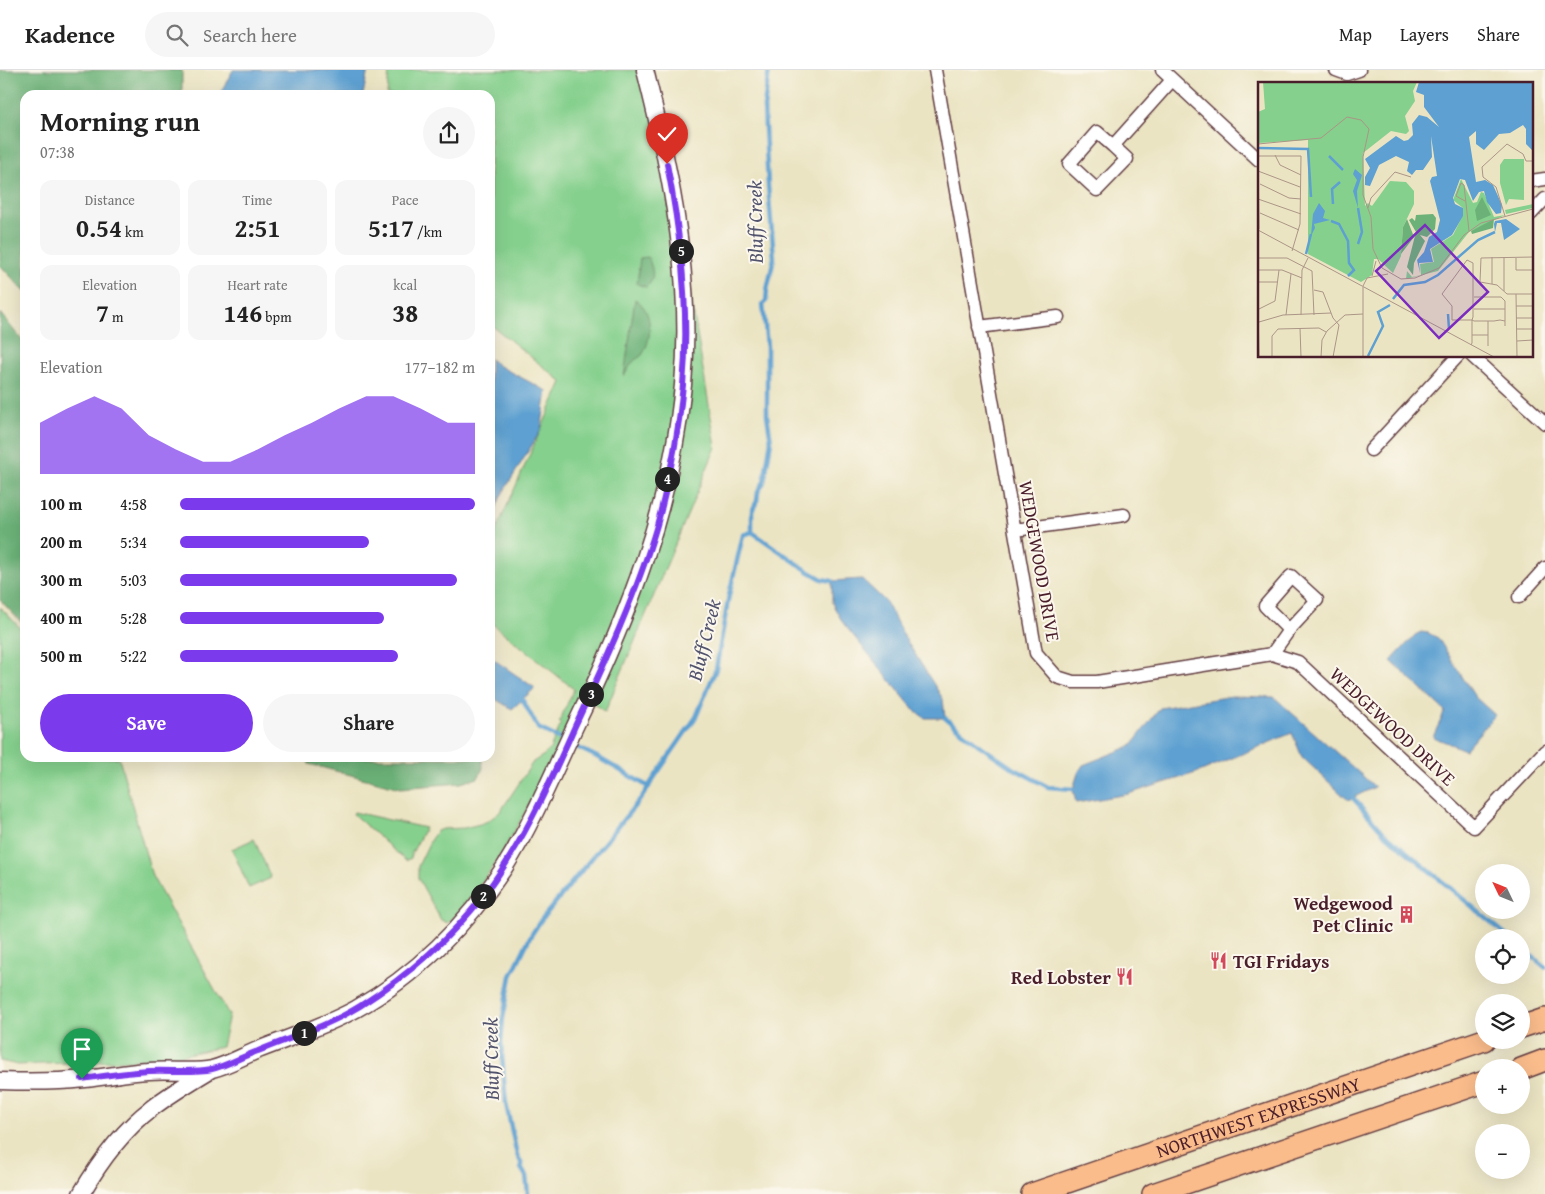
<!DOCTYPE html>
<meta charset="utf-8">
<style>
body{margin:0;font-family:"Gentium Book Plus",serif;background:#f6f6f6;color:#222;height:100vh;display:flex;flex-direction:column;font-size:19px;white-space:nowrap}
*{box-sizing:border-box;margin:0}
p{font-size:16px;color:#767676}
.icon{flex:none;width:28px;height:28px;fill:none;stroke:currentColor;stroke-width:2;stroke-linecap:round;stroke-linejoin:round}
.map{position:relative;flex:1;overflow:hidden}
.details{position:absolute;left:20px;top:20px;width:475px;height:672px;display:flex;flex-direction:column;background:#fff;border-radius:15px;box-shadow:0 5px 20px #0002}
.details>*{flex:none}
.needle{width:32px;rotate:313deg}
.tools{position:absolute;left:1475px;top:794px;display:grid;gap:10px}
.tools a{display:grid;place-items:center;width:55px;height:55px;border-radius:50%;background:#fff;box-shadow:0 5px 20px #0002;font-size:25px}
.pin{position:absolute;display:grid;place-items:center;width:42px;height:42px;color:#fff;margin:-51px -21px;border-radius:50% 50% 50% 0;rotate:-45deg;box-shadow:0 0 5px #0007}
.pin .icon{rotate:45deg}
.km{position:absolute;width:25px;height:25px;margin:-12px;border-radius:50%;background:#222;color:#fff;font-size:14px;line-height:25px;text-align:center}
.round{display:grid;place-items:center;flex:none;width:52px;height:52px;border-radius:26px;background:#f6f6f6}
.headline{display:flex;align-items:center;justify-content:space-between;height:85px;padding:0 20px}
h1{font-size:28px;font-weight:700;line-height:38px}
.figures{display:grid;grid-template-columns:repeat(3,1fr);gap:8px;height:85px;padding:5px 20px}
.figures div{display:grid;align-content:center;border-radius:12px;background:#f6f6f6;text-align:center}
.figures b{font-size:25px;font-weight:700}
.figures small{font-size:14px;font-weight:400}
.figures p{font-size:14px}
.chart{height:140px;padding:10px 20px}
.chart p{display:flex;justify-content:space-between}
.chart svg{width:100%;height:90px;margin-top:5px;fill:#7c3aed;opacity:.7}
.cta{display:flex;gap:10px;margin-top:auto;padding:10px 20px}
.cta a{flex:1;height:58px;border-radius:30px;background:#7c3aed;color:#fff;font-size:20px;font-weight:700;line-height:58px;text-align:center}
.cta a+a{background:#f6f6f6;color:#222}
ul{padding:0 20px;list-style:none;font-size:16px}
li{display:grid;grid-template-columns:80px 60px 1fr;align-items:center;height:38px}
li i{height:12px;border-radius:6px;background:#7c3aed}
header{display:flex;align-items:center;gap:30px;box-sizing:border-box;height:70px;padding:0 25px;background:#fff;border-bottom:1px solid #e0e0e0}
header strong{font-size:24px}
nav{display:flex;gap:28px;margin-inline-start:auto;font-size:18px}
.search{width:350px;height:45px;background:#f6f6f6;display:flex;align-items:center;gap:12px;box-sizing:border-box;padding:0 18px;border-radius:28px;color:#767676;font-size:19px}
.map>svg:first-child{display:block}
.green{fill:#85d08d;stroke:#68785c}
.forest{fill:#6cb278;stroke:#5b6852}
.water{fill:#5da0d1;stroke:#54607e}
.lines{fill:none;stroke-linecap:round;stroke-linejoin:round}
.stream{stroke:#5da0d1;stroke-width:4.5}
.minor-casing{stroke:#623d42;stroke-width:15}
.tertiary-casing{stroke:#623d42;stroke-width:19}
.trunk-casing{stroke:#623d42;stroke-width:24}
.minor{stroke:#fff;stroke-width:12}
.tertiary{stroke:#fff;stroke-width:16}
.trunk{stroke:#fabc8b;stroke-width:21}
.route-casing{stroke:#fff;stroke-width:10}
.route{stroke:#7c3aed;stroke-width:6}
.labels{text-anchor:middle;stroke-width:4;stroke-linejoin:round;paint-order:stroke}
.street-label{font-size:19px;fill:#4a1f2b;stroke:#fbf7ec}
.poi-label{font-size:19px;font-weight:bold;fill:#4a1f2b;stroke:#fbf7ec;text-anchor:end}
.water-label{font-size:20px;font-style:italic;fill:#52536d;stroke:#fbf7ec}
.inset-river{fill:none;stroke:#5da0d1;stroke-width:2.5}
.inset-road{fill:none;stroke:#ab9586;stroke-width:1}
.view{fill:#7b2cbf;fill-opacity:0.15;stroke:#7b2cbf;stroke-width:2.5}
.inset-edge{fill:none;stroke:#4a1f2b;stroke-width:2.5}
</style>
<header>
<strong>Kadence</strong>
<div class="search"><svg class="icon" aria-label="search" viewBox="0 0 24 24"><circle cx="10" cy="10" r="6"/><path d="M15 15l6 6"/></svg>Search here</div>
<nav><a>Map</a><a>Layers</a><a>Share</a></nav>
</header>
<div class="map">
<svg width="1545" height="1124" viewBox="0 0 1545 1124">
<rect width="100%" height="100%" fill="#fbf7ec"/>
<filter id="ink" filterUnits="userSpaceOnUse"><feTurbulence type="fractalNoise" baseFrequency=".02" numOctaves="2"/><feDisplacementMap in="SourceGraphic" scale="10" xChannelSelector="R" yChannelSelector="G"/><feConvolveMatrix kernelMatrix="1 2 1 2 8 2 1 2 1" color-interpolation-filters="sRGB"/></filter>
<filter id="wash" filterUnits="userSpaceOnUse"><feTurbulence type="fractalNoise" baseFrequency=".0096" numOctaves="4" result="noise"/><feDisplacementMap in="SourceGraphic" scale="20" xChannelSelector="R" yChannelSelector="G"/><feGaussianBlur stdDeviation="1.12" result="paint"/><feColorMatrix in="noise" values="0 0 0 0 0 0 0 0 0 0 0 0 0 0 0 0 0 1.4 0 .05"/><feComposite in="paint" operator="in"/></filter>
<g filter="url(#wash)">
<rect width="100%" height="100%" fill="#ebe4c3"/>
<path class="green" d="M 389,0 L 653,0 L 716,377 L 605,642 L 581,624 C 551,691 521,760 477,819 C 468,831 459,845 447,853 L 441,850 L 418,808 L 418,796 L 431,769 L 437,761 L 442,759 L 464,758 L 480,754 L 488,751 L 500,742 L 533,692 L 544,685 L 550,679 L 561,654 L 559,652 L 574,619 L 490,552 L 490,474 L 562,312 L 490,254 L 490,25 L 387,25 Z
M 0,537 L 25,563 L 25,688 L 119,688 L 152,806 L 229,945 L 222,977 L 163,989 L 18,995 L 0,991 Z
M 354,742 L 425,758 L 412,783 L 411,788 L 406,791 L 353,744 Z
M 254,769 L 271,808 L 249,818 L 232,779 Z"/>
<path class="forest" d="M 0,0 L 182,0 L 182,25 L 25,25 L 25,222 L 0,195 Z
M 648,187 C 652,197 657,209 646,217 L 637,214 L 640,188 Z
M 635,229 C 653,240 653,268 642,285 C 639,288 635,289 633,292 C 629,296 627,302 624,306 Z
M 0,243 L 25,274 L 25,556 L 0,530 Z
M 306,688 L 482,688 L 483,698 L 478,708 L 461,713 L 400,718 L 309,694 Z"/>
<path class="water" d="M 233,0 L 368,0 L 363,25 L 219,25 Z
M 490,289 L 499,296 L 547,321 L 541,360 L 501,426 L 490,454 Z
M 862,509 L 886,532 L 905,568 L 943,629 L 945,648 L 925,648 L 915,641 L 843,553 L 832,533 L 832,511 Z
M 1421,562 L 1428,563 L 1438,568 L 1475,627 L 1495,645 L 1465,680 L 1433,667 L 1445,641 L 1391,591 L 1415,565 Z
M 490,587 L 535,618 L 512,639 L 490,626 Z
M 1232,626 L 1274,627 L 1375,717 L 1348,730 L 1302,687 L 1292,663 L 1199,702 L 1128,724 L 1076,733 L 1073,719 L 1078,703 L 1083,695 L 1131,676 L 1160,638 Z"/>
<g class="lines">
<path class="stream" d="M 752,462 L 808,501 L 822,509 L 832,511
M 522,629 L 538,658 L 597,687 L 649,717
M 945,648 L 979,675 L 1011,697 L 1048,717 L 1073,719
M 1353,728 L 1384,763 L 1510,868
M 1521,877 L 1545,897
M 528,1124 L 526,1106 L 521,1098 L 521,1092 L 517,1085 L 506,1034 L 501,972 L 503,948 L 511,906 L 530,867 L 541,850 L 642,727 L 654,708 L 696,647 L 716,599 L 729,525 L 743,465 L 752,462 L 752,441 L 757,431 L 758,422 L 764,412 L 771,371 L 767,345 L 767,277 L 763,234 L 766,231 L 767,220 L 774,188 L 768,116 L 764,37 L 769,0"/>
</g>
</g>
<g filter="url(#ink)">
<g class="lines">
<defs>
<path id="minor" d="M 935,0 L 1036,583 L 1057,607 L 1073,612 L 1097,612 L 1272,584 L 1298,592 L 1474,757 L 1545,681
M 1162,0 L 1259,90
M 1336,0 L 1347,4 L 1359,0
M 1113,76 L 1127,89 L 1097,120 L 1069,94 L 1097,62 L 1113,76 L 1172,10
M 1531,111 L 1545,109
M 1531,144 L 1545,129
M 979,257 L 1058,247
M 1472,286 L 1545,353
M 1371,380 L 1458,286
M 1015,460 L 1124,445
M 1519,527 L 1545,498
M 1272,584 L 1289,560 L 1317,530 L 1291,506 L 1265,536 L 1289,560"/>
<path id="tertiary" d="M 0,1011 C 28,1012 57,1012 85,1009 C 106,1007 127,1002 148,1001 C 168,999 194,1003 212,999 C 228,995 243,986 258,980 C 291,967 325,956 356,939 C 415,906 467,854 504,798 C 533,752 554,701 577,652 C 628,546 672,434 683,315 C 693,209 671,103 645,0
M 81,1124 C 99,1093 123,1060 152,1038 C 170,1024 190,1012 210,1000"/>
<g id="trunk">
<path d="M 1521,957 L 1545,949"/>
<path d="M 1521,999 L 1545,990"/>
<path id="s1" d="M 1032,1124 L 1484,970"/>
<path d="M 1153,1124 L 1484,1012"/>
</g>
</defs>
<use href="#minor" class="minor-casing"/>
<use href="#tertiary" class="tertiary-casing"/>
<use href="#trunk" class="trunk-casing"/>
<use href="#minor" class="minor"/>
<use href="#tertiary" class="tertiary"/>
<use href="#trunk" class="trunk"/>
</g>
</g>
<g class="lines" filter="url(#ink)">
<defs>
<path id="route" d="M 82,1009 C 104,1006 127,1002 150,1001 C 168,1000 195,1003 212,999 C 227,996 243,986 258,981 C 292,967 328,956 360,936 C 407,906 450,869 484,825 C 523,774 549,714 575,656 C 605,592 637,523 657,455 C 669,412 679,360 683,315 C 690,241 681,166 667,94"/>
</defs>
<use href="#route" class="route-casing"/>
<use href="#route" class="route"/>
</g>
<defs>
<symbol id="building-bare" viewBox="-9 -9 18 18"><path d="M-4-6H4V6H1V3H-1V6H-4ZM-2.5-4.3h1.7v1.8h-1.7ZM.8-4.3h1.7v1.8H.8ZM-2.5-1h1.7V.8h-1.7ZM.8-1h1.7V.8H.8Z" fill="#d1495b" stroke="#fbf7ec" stroke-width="2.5" paint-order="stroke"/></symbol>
<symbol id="restaurant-bare" viewBox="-9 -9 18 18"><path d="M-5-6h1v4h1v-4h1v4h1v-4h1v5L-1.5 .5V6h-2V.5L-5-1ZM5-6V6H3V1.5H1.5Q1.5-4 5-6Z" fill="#d1495b" stroke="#fbf7ec" stroke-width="2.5" paint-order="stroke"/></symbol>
</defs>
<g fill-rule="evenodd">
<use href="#building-bare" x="1394" y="832" width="25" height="25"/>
<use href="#restaurant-bare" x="1206" y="878" width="25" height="25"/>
<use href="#restaurant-bare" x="1112" y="894" width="25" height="25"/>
</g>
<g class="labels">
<g class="street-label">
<text transform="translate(1040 491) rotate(80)" y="7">WEDGEWOOD DRIVE</text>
<text transform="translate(1393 656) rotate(43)" y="7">WEDGEWOOD DRIVE</text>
<text dy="7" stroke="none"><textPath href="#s1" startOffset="239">NORTHWEST EXPRESSWAY</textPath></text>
</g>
<g class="poi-label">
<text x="1393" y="840">Wedgewood<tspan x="1393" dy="22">Pet Clinic</tspan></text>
<text x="1233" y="898" text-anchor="start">TGI Fridays</text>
<text x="1111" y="914">Red Lobster</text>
</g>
<g class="water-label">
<text transform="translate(755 152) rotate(-91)" y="7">Bluff Creek</text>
<text transform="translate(704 570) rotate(-76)" y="7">Bluff Creek</text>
<text transform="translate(491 989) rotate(-91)" y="7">Bluff Creek</text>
</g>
</g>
<g transform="translate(1258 12)">
<rect width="275" height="275" fill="#ebe4c3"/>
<path d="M 5,0 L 159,0 L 155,9 L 157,19 L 147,34 L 151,49 L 148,52 L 133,49 L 105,71 L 107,124 L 110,121 L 114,124 L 132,99 L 148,100 L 156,109 L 156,122 L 145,145 L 143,174 L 135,191 L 120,177 L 116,177 L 114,193 L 103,200 L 50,172 L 50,58 L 0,61 L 0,30 L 7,27 ZM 246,77 L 266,77 L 266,118 L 251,117 L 248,123 L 242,101 L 242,83 ZM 203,97 L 215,121 L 219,120 L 223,110 L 226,111 L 236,135 L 247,133 L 211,150 L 180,189 L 148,197 L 149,189 L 154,195 L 163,193 L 162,182 L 176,180 L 173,167 L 195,153 L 205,133 L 205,126 L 195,118 ZM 275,122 L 275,126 L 248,132 L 247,128 Z" fill="#85d08d"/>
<path d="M 224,115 L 233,133 L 219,139 L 217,128 ZM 175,132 L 178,136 L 177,147 L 169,155 L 162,153 L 167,159 L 156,181 L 155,193 L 149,185 L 158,150 L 151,138 L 154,136 L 157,139 L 158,133 ZM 149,137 L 156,155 L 143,172 L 145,145 ZM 236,137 L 235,146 L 214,152 L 213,149 Z" fill="#6cb278"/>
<path d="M 161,0 L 275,0 L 275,69 L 268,62 L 268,47 L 265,43 L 252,51 L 241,52 L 226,68 L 218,62 L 218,49 L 211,55 L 218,100 L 227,98 L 235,103 L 244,123 L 243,131 L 238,132 L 229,120 L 226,109 L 221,110 L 215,119 L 207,98 L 202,97 L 195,116 L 197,122 L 205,126 L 205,134 L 194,153 L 172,167 L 175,180 L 161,181 L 162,191 L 159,178 L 166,170 L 171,155 L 179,150 L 182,138 L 172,99 L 174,95 L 179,94 L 173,54 L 174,75 L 165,88 L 158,88 L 154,93 L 149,89 L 151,80 L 138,74 L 121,83 L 112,104 L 107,103 L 107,95 L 112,86 L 107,77 L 138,54 L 146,59 L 150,58 L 155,53 L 154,42 L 161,33 L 169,35 L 181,45 L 166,25 L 166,13 L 158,10 ZM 97,87 L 104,93 L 99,109 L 100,126 L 95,109 L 99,98 L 95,92 ZM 61,121 L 67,129 L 65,136 L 72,138 L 56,142 L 57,146 L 53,154 L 55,132 ZM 248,137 L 262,147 L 246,158 L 243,141 L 239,141 L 237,150 L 236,142 L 237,139 Z" fill="#5da0d1"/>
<path class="inset-river" d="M 0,66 L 50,67 L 53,115M 71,74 L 85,88M 75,122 L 74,107 L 82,100M 100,126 L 104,150 L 100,162M 73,139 L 81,142 L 90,159 L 91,181 L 96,188 L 90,194M 48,172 L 53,152M 135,217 L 146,203 L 167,200 L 180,193 L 220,158 L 237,150M 190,232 L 191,247M 110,274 L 125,244 L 120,230 L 132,223"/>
<path class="inset-road" d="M 0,62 L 63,56 L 89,35 L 103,38 L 111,47 L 105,75 L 105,113 L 113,135 L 115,167 L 124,186 L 143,197 L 157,196 L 181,186 L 206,153 L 223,141 L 275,127M 17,73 L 22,83 L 43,93M 0,89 L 42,105M 2,102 L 31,116 L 43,117M 0,117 L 43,132M 207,119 L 198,114 L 203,101 L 206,103 L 211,149M 110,126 L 113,116 L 137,90 L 153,95M 2,131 L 41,148M 247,134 L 238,105 L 225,95 L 224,85 L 249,62 L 265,72 L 268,79 L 275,79M 1,147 L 0,74 L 43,74 L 42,142 L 34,169M 0,148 L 236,275M 234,175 L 234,202M 246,175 L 246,209M 275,175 L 223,176 L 222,200 L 239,203 L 249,212 L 275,212M 0,176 L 29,176 L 54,189 L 56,233M 258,176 L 258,188 L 275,188M 0,188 L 24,188 L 44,196M 114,194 L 118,179M 0,200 L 19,200M 105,204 L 109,196 L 130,192M 56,208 L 65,210 L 75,236 L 81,243 L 75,275M 258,212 L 259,275M 216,215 L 243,215 L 247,219 L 247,244M 0,223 L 1,275M 258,224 L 275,224M 1,227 L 17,219 L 21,188M 216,227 L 247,227M 28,233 L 33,192M 43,233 L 44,188 L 50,176M 258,236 L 275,236M 230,239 L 230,264M 1,240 L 25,233 L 73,231M 42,246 L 43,275M 258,247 L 275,247M 214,253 L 230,253M 259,259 L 275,258M 213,263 L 214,261 L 214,238 L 215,235 L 215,181 L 209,178 L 184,212 L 194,224 L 194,238 L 214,238 L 216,239 L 236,239 L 242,238 L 247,239M 14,275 L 14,254 L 20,247 L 61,246 L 68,250M 63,275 L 64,258 L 69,249 L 87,233 L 105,232M 105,275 L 105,205"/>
<path class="view" d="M 167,143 L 230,210 L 181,256 L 118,189 Z"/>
<rect width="275" height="275" class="inset-edge"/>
</g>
</svg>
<div class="tools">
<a><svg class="needle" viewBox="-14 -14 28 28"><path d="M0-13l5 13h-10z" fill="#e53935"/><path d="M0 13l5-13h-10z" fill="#767676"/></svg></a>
<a><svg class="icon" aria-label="locate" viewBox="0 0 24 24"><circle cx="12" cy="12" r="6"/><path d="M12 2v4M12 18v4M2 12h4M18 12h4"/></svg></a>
<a><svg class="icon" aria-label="layers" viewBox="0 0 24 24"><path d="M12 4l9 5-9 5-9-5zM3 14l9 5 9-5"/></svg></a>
<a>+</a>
<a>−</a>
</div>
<div class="pin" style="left:82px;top:1009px;background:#1e9e55"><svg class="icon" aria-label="arrive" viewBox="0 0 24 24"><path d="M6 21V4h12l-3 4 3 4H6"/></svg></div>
<div class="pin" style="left:667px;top:94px;background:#d93025"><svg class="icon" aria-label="check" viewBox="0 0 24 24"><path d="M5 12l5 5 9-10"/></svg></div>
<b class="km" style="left:304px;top:963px">1</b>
<b class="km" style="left:483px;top:826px">2</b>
<b class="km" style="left:591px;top:624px">3</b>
<b class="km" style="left:667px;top:409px">4</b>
<b class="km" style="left:681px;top:181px">5</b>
<section class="details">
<div class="headline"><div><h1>Morning run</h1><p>07:38</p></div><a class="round"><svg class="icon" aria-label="share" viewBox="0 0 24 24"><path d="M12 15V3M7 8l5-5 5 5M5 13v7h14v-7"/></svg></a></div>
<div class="figures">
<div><p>Distance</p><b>0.54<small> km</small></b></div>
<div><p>Time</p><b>2:51</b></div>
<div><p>Pace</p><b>5:17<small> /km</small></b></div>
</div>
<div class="figures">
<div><p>Elevation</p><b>7<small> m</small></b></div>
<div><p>Heart rate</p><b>146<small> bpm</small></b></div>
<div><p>kcal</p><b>38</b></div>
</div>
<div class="chart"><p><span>Elevation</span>177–182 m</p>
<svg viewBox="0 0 160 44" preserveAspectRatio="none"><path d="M0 44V19L10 12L20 6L30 12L40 25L50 32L60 38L70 38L80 32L90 25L100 19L110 12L120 6L130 6L140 12L150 19L160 19V44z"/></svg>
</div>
<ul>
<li><b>100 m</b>4:58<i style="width:100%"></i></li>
<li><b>200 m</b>5:34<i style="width:64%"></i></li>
<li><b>300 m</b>5:03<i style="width:94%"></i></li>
<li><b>400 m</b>5:28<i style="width:69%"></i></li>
<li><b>500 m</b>5:22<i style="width:74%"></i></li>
</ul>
<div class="cta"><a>Save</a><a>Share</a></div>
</section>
</div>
